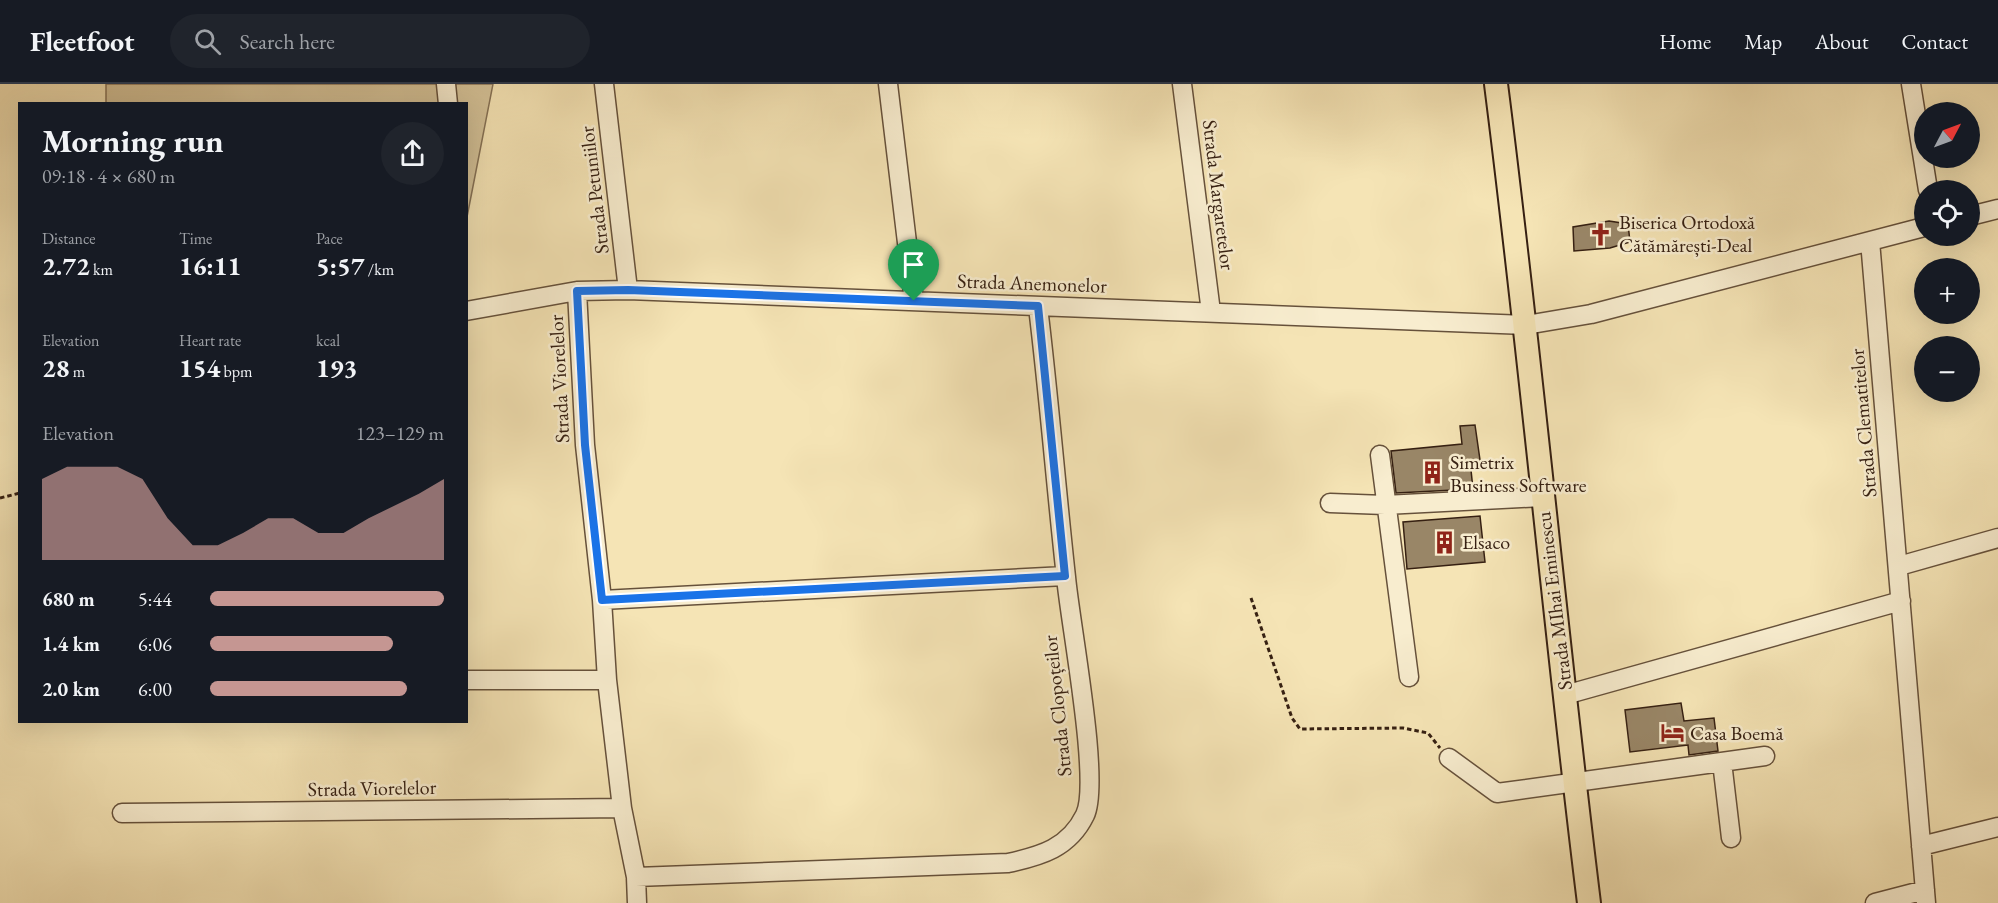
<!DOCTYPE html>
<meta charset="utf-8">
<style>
body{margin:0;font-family:"EB Garamond",serif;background:#20242c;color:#f1f3f6;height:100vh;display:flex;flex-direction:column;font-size:22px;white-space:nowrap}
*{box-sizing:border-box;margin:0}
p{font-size:20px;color:#9ea1a6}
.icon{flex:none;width:33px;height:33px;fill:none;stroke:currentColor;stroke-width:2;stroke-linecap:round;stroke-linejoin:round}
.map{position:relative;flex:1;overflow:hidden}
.details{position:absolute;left:18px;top:18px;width:450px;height:621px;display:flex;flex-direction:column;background:#171b24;border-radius:0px;box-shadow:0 6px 24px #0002}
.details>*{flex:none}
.needle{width:39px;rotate:49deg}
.tools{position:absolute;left:1914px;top:18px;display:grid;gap:12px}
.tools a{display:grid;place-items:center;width:66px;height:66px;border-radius:50%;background:#171b24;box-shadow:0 6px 24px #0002;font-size:30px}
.pin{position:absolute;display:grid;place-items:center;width:51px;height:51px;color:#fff;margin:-62px -26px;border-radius:50% 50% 50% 0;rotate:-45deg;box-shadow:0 0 6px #0007}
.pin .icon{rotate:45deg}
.round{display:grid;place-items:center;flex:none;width:63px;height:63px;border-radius:32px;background:#20242c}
.summary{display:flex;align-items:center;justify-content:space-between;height:102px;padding:0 24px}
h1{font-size:33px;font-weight:700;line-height:45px}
.stats{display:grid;grid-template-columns:repeat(3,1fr);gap:9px;height:102px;padding:6px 24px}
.stats div{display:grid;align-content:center}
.stats b{font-size:26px;font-weight:700}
.stats small{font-size:16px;font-weight:400}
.stats p{font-size:16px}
.chart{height:168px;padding:12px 24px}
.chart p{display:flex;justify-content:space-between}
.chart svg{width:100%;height:108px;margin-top:6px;fill:#c59692;opacity:.7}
ul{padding:0 24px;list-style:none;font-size:20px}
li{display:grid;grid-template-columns:96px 72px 1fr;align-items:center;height:45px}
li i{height:15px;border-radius:8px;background:#c59692}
header{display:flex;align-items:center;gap:36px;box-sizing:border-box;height:84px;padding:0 30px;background:#171b24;border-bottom:2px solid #363941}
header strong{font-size:28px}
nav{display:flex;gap:33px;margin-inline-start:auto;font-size:21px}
.search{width:420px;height:54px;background:#20242c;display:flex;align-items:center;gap:15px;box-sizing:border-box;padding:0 21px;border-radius:33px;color:#9ea1a6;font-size:22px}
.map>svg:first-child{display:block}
.green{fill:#d5c399;stroke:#867256;stroke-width:1.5}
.building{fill:#998667;stroke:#362012;stroke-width:1.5}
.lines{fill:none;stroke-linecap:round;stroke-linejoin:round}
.minor-casing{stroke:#66513b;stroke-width:21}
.major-casing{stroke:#362012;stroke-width:26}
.path{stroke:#362012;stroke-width:3;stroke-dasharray:4.5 3;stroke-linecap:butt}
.minor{stroke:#f8edcf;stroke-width:18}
.major{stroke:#f5e4b5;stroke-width:22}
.route-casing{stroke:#fff;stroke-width:12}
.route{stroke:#1a73e8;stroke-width:8}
.labels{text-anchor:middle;stroke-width:5;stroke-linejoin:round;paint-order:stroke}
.street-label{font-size:20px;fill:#362012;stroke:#f8edcf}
.poi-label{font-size:20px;fill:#362012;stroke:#f8edcf;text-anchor:start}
</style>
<header>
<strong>Fleetfoot</strong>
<div class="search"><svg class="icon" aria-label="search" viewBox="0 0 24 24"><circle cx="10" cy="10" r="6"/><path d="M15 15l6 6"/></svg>Search here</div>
<nav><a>Home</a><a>Map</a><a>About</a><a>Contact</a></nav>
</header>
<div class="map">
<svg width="1998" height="819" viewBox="0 0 1998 819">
<rect width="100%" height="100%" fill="#f5e4b5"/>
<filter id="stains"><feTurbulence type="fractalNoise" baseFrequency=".00333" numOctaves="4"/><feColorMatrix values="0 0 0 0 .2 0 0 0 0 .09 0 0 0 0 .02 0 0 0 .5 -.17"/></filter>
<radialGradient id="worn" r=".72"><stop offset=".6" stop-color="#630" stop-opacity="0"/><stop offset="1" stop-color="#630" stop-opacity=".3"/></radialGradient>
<path class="green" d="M 106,0 L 493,0 L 467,133 L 466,20 L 106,19 Z"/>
<path class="building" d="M 1609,137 L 1628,140 L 1630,158 L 1610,164 L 1574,167 L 1573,143 Z
M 1475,341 L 1480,376 L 1478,383 L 1471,386 L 1473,405 L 1396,409 L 1391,367 L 1462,360 L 1460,342 Z
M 1480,432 L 1485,478 L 1407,485 L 1403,438 Z
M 1681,619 L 1684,637 L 1714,634 L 1718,667 L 1689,671 L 1688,661 L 1630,668 L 1625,626 Z"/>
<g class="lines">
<defs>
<path id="minor" d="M 446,0 L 448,20
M 604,0 L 628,206
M 888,0 L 914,217
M 1182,0 L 1211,228
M 1911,0 L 1928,106
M 1970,132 L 1998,125
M 1870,157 L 1926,819
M 577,207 L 585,361 L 602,516 L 607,596 L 622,724 L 636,793 L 637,819
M 466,227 L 577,207 L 628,206 L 1526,241 L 1591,230 L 1924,143
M 1380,371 L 1409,593
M 1330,419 L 1385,421 L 1542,413
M 1899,482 L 1998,454
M 602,516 L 1065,492
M 466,596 L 607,596
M 1565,611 L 1901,517
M 1449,674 L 1497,709 L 1765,672
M 1722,678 L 1731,754
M 122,729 L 622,724
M 1921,762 L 1998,743
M 636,793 L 1008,779 C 1041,772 1069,764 1085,731 C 1101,698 1070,539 1066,493 C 1056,403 1049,313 1038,223
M 1875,819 L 1925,806"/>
<path id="major" d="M 1496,0 C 1531,273 1555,546 1589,819"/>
</defs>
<use href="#minor" class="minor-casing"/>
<use href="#major" class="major-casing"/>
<path class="path" d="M 0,414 L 20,409
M 1251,514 L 1292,634 L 1300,645 L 1403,644 L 1428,649 L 1440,664"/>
<use href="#minor" class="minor"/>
<use href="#major" class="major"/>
</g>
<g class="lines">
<defs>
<path id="route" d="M 628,206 L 1038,222 L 1065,492 L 602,516 L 585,361 L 577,207 Z"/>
</defs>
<use href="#route" class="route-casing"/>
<use href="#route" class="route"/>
</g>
<defs>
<symbol id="church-bare" viewBox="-9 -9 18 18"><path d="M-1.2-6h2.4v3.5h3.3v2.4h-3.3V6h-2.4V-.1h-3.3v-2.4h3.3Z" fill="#8f2418" stroke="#f8edcf" stroke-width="2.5" paint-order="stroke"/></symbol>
<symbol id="building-bare" viewBox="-9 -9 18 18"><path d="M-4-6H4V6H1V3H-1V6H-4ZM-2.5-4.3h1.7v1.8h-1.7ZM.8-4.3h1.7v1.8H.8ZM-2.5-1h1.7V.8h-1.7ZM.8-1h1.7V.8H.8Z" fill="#8f2418" stroke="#f8edcf" stroke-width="2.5" paint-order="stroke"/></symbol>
<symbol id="hotel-bare" viewBox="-9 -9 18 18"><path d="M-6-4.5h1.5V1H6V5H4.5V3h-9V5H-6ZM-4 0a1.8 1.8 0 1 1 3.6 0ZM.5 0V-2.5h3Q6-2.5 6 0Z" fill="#8f2418" stroke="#f8edcf" stroke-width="2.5" paint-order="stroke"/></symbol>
</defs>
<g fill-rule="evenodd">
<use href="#church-bare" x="1584" y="134" width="33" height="33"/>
<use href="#building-bare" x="1416" y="372" width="33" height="33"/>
<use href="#building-bare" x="1428" y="442" width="33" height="33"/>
<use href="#hotel-bare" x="1656" y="632" width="33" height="33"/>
</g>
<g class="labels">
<g class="street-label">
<text transform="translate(594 106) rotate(-97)" y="7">Strada Petuniilor</text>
<text transform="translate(1219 111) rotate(83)" y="7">Strada Margaretelor</text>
<text transform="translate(1032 199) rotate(2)" y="7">Strada Anemonelor</text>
<text transform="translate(559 295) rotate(-93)" y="7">Strada Viorelelor</text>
<text transform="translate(1863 339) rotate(-95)" y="7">Strada Clematitelor</text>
<text transform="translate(1554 517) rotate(-97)" y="7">Strada MIhai Eminescu</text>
<text transform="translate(1057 622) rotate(-96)" y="7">Strada Clopoțeilor</text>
<text transform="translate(372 704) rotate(-1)" y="7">Strada Viorelelor</text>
</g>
<g class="poi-label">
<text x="1619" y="145">Biserica Ortodoxă<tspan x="1619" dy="23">Cătămărești-Deal</tspan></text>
<text x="1450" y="385">Simetrix<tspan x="1450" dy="23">Business Software</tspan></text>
<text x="1462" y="465">Elsaco</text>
<text x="1690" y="656">Casa Boemă</text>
</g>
</g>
<rect width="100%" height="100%" filter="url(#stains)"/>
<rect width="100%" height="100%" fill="url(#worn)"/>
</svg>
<div class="tools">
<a><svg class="needle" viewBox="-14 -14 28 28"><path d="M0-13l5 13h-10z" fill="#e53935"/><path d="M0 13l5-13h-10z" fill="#9ea1a6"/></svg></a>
<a><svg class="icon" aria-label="locate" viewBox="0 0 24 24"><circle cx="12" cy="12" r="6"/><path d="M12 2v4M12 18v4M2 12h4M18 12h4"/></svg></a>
<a>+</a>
<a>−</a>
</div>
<div class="pin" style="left:914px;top:217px;background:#1e9e55"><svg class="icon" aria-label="arrive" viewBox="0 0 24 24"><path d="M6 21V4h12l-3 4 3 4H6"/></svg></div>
<section class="details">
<div class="summary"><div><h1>Morning run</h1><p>09:18 · 4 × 680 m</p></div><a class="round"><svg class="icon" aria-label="share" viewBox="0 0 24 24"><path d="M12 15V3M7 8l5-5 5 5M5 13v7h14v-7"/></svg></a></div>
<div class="stats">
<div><p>Distance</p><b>2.72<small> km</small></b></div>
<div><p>Time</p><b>16:11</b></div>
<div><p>Pace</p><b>5:57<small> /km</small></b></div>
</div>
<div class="stats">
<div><p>Elevation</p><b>28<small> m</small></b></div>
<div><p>Heart rate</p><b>154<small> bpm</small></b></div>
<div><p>kcal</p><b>193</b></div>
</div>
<div class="chart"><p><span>Elevation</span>123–129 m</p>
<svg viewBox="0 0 160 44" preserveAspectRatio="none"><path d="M0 44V11L10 6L20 6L30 6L40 11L50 27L60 38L70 38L80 33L90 27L100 27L110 33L120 33L130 27L140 22L150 17L160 11V44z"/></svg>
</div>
<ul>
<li><b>680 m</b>5:44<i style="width:100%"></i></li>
<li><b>1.4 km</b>6:06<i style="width:78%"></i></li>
<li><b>2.0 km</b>6:00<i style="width:84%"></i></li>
</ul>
</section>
</div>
